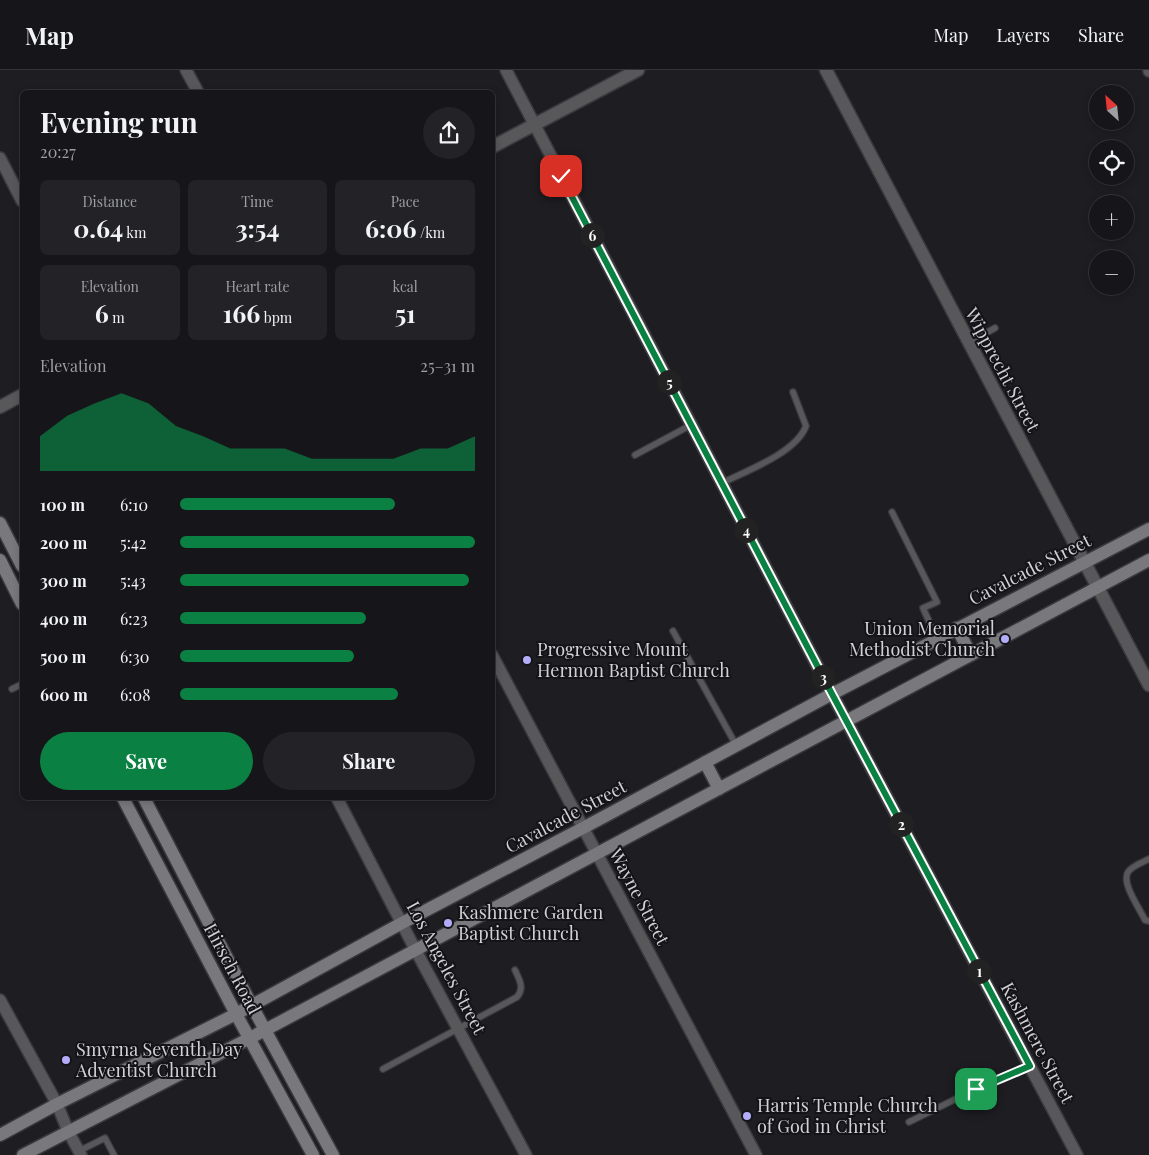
<!DOCTYPE html>
<meta charset="utf-8">
<style>
body{margin:0;font-family:"Playfair Display",serif;background:#232327;color:#f1f3f6;height:100vh;display:flex;flex-direction:column;font-size:19px;white-space:nowrap}
*{box-sizing:border-box;margin:0}
p{font-size:16px;color:#9e9fa2}
.icon{flex:none;width:28px;height:28px;fill:none;stroke:currentColor;stroke-width:2;stroke-linecap:round;stroke-linejoin:round}
.map{position:relative;flex:1;overflow:hidden}
.drawer{position:absolute;left:20px;top:20px;width:475px;height:710px;display:flex;flex-direction:column;background:#16161a;border-radius:8px;box-shadow:0 2px 8px #0003,0 0 0 1px #353539}
.drawer>*{flex:none}
.needle{width:32px;rotate:333deg}
.fabs{position:absolute;left:1089px;top:15px;display:grid;gap:10px}
.fabs a{display:grid;place-items:center;width:45px;height:45px;border-radius:50%;background:#16161a;box-shadow:0 2px 8px #0003,0 0 0 1px #353539;font-size:25px}
.pin{position:absolute;display:grid;place-items:center;width:42px;height:42px;color:#fff;margin:-21px;border-radius:10px;box-shadow:0 2px 8px #0006}
.km{position:absolute;width:25px;height:25px;margin:-12px;border-radius:50%;background:#222;color:#fff;font-size:14px;line-height:25px;text-align:center}
.round{display:grid;place-items:center;flex:none;width:52px;height:52px;border-radius:26px;background:#232327}
.summary{display:flex;align-items:center;justify-content:space-between;height:85px;padding:0 20px}
h1{font-size:28px;font-weight:700;line-height:38px}
.figures{display:grid;grid-template-columns:repeat(3,1fr);gap:8px;height:85px;padding:5px 20px}
.figures div{display:grid;align-content:center;border-radius:8px;background:#232327;text-align:center}
.figures b{font-size:25px;font-weight:700}
.figures small{font-size:14px;font-weight:400}
.figures p{font-size:14px}
.chart{height:140px;padding:10px 20px}
.chart p{display:flex;justify-content:space-between}
.chart svg{width:100%;height:90px;margin-top:5px;fill:#0b8043;opacity:.7}
.button{display:flex;gap:10px;margin-top:auto;padding:10px 20px}
.button a{flex:1;height:58px;border-radius:30px;background:#0b8043;color:#fff;font-size:20px;font-weight:700;line-height:58px;text-align:center}
.button a+a{background:#232327;color:#f1f3f6}
ul{padding:0 20px;list-style:none;font-size:16px}
li{display:grid;grid-template-columns:80px 60px 1fr;align-items:center;height:38px}
li i{height:12px;border-radius:6px;background:#0b8043}
header{display:flex;align-items:center;gap:30px;box-sizing:border-box;height:70px;padding:0 25px;background:#16161a;border-bottom:1px solid #353539}
header strong{font-size:24px}
nav{display:flex;gap:28px;margin-inline-start:auto;font-size:18px}
.map>svg:first-child{display:block}
.lines{fill:none;stroke-linecap:round;stroke-linejoin:round}
.service-casing{stroke:#3a3a3e;stroke-width:8}
.minor-casing{stroke:#3a3a3e;stroke-width:14}
.tertiary-casing{stroke:#3a3a3e;stroke-width:15}
.secondary-casing{stroke:#3a3a3e;stroke-width:15}
.service{stroke:#58585a;stroke-width:5.5}
.minor{stroke:#58585a;stroke-width:11}
.tertiary{stroke:#58585a;stroke-width:12}
.secondary{stroke:#79797d;stroke-width:12}
.route-casing{stroke:#fff;stroke-width:10}
.route{stroke:#0b8043;stroke-width:6}
.poi-dot{fill:#b3adf9;stroke:#141418;stroke-width:2}
.labels{text-anchor:middle;stroke-width:4;stroke-linejoin:round;paint-order:stroke}
.street-label{font-size:18px;fill:#d1d0d4;stroke:#141418}
.poi-label{font-size:18px;fill:#d1d0d4;stroke:#141418;text-anchor:start}
</style>
<header>
<strong>Map</strong>
<nav><a>Map</a><a>Layers</a><a>Share</a></nav>
</header>
<div class="map">
<svg width="1149" height="1085" viewBox="0 0 1149 1085">
<rect width="100%" height="100%" fill="#1d1d22"/>
<g class="lines">
<defs>
<path id="service" d="M 968,273 L 995,258
M 635,385 L 691,355
M 722,413 C 746,401 796,383 806,356 L 793,322
M 892,442 L 937,532 L 923,538 L 937,569
M 673,561 L 736,675
M 12,619 L 22,614
M 1149,789 C 1143,792 1132,796 1128,802 C 1121,813 1140,839 1145,850 L 1149,851
M 383,999 L 517,927 C 525,918 519,909 515,900
M 909,1052 L 976,1019 L 1030,996
M 79,1081 L 105,1068 L 114,1085"/>
<path id="minor" d="M 186,0 L 198,22
M 506,0 L 832,624 L 1077,1085
M 1149,0 L 1149,1
M 0,88 L 22,131
M 492,585 L 756,1085
M 337,728 L 415,879 L 526,1085
M 0,930 L 57,1034 L 68,1061 L 81,1085"/>
<path id="tertiary" d="M 826,0 L 1149,615
M 492,77 L 638,0
M 0,337 L 22,325"/>
<path id="secondary" d="M 0,453 L 22,496
M 0,490 L 22,534
M 957,558 L 971,585
M 705,692 L 719,719
M 123,728 L 236,944 L 313,1085
M 144,728 L 252,936 L 333,1085
M 0,1065 L 57,1034 L 236,944 L 402,853 L 583,758 L 832,624 L 1149,459
M 23,1085 L 250,968 L 1149,490"/>
</defs>
<use href="#service" class="service-casing"/>
<use href="#minor" class="minor-casing"/>
<use href="#tertiary" class="tertiary-casing"/>
<use href="#secondary" class="secondary-casing"/>
<use href="#service" class="service"/>
<use href="#minor" class="minor"/>
<use href="#tertiary" class="tertiary"/>
<use href="#secondary" class="secondary"/>
</g>
<g class="lines">
<defs>
<path id="route" d="M 561,106 L 832,624 L 1030,996 L 976,1019"/>
</defs>
<use href="#route" class="route-casing"/>
<use href="#route" class="route"/>
</g>
<g class="poi-dot">
<circle cx="1005" cy="569" r="5"/>
<circle cx="527" cy="590" r="5"/>
<circle cx="448" cy="853" r="5"/>
<circle cx="66" cy="990" r="5"/>
<circle cx="747" cy="1046" r="5"/>
</g>
<g class="labels">
<g class="street-label">
<text transform="translate(1002 300) rotate(62)" y="6">Wipprecht Street</text>
<text transform="translate(1030 500) rotate(-27)" y="6">Cavalcade Street</text>
<text transform="translate(566 747) rotate(-28)" y="6">Cavalcade Street</text>
<text transform="translate(639 827) rotate(62)" y="6">Wayne Street</text>
<text transform="translate(446 898) rotate(62)" y="6">Los Angeles Street</text>
<text transform="translate(232 899) rotate(62)" y="6">Hirsch Road</text>
<text transform="translate(1037 973) rotate(62)" y="6">Kashmere Street</text>
</g>
<g class="poi-label">
<text x="995" y="565" text-anchor="end">Union Memorial<tspan x="995" dy="21">Methodist Church</tspan></text>
<text x="537" y="586">Progressive Mount<tspan x="537" dy="21">Hermon Baptist Church</tspan></text>
<text x="458" y="849">Kashmere Garden<tspan x="458" dy="21">Baptist Church</tspan></text>
<text x="76" y="986">Smyrna Seventh Day<tspan x="76" dy="21">Adventist Church</tspan></text>
<text x="757" y="1042">Harris Temple Church<tspan x="757" dy="21">of God in Christ</tspan></text>
</g>
</g>
</svg>
<div class="fabs">
<a><svg class="needle" viewBox="-14 -14 28 28"><path d="M0-13l5 13h-10z" fill="#e53935"/><path d="M0 13l5-13h-10z" fill="#9e9fa2"/></svg></a>
<a><svg class="icon" aria-label="locate" viewBox="0 0 24 24"><circle cx="12" cy="12" r="6"/><path d="M12 2v4M12 18v4M2 12h4M18 12h4"/></svg></a>
<a>+</a>
<a>−</a>
</div>
<div class="pin" style="left:976px;top:1019px;background:#1e9e55"><svg class="icon" aria-label="arrive" viewBox="0 0 24 24"><path d="M6 21V4h12l-3 4 3 4H6"/></svg></div>
<div class="pin" style="left:561px;top:106px;background:#d93025"><svg class="icon" aria-label="check" viewBox="0 0 24 24"><path d="M5 12l5 5 9-10"/></svg></div>
<b class="km" style="left:979px;top:901px">1</b>
<b class="km" style="left:901px;top:754px">2</b>
<b class="km" style="left:823px;top:607px">3</b>
<b class="km" style="left:746px;top:460px">4</b>
<b class="km" style="left:669px;top:312px">5</b>
<b class="km" style="left:592px;top:165px">6</b>
<section class="drawer">
<div class="summary"><div><h1>Evening run</h1><p>20:27</p></div><a class="round"><svg class="icon" aria-label="share" viewBox="0 0 24 24"><path d="M12 15V3M7 8l5-5 5 5M5 13v7h14v-7"/></svg></a></div>
<div class="figures">
<div><p>Distance</p><b>0.64<small> km</small></b></div>
<div><p>Time</p><b>3:54</b></div>
<div><p>Pace</p><b>6:06<small> /km</small></b></div>
</div>
<div class="figures">
<div><p>Elevation</p><b>6<small> m</small></b></div>
<div><p>Heart rate</p><b>166<small> bpm</small></b></div>
<div><p>kcal</p><b>51</b></div>
</div>
<div class="chart"><p><span>Elevation</span>25–31 m</p>
<svg viewBox="0 0 160 44" preserveAspectRatio="none"><path d="M0 44V27L10 17L20 11L30 6L40 11L50 22L60 27L70 33L80 33L90 33L100 38L110 38L120 38L130 38L140 33L150 33L160 27V44z"/></svg>
</div>
<ul>
<li><b>100 m</b>6:10<i style="width:73%"></i></li>
<li><b>200 m</b>5:42<i style="width:100%"></i></li>
<li><b>300 m</b>5:43<i style="width:98%"></i></li>
<li><b>400 m</b>6:23<i style="width:63%"></i></li>
<li><b>500 m</b>6:30<i style="width:59%"></i></li>
<li><b>600 m</b>6:08<i style="width:74%"></i></li>
</ul>
<div class="button"><a>Save</a><a>Share</a></div>
</section>
</div>
